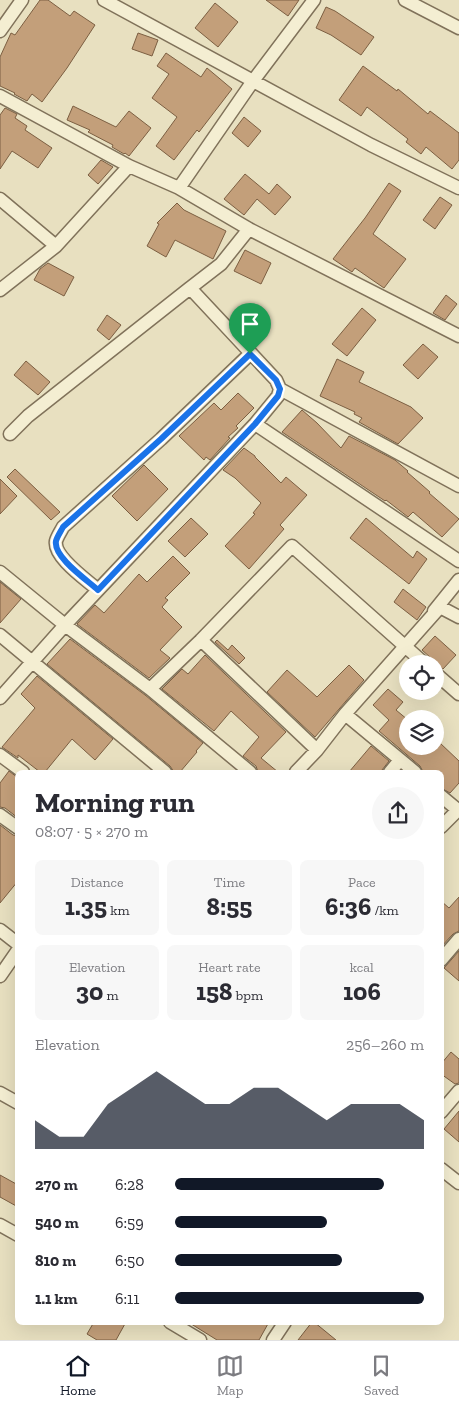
<!DOCTYPE html>
<meta charset="utf-8">
<style>
body{margin:0;font-family:"Zilla Slab",serif;background:#f7f7f7;color:#2b2b33;height:100vh;display:flex;flex-direction:column;font-size:19px;white-space:nowrap}
*{box-sizing:border-box;margin:0}
p{font-size:16px;color:#7c7c81}
.icon{flex:none;width:28px;height:28px;fill:none;stroke:currentColor;stroke-width:2;stroke-linecap:round;stroke-linejoin:round}
.map{position:relative;flex:1;overflow:hidden}
.drawer{position:absolute;left:15px;top:770px;width:429px;height:555px;display:flex;flex-direction:column;background:#fff;border-radius:8px;box-shadow:0 5px 20px #0002}
.drawer>*{flex:none}
.fabs{position:absolute;left:399px;top:655px;display:grid;gap:10px}
.fabs a{display:grid;place-items:center;width:45px;height:45px;border-radius:50%;background:#fff;box-shadow:0 5px 20px #0002;font-size:25px}
.pin{position:absolute;display:grid;place-items:center;width:42px;height:42px;color:#fff;margin:-51px -21px;border-radius:50% 50% 50% 0;rotate:-45deg;box-shadow:0 0 5px #0007}
.pin .icon{rotate:45deg}
.round{display:grid;place-items:center;flex:none;width:52px;height:52px;border-radius:26px;background:#f7f7f7}
.headline{display:flex;align-items:center;justify-content:space-between;height:85px;padding:0 20px}
h1{font-size:28px;font-weight:700;line-height:38px}
.figures{display:grid;grid-template-columns:repeat(3,1fr);gap:8px;height:85px;padding:5px 20px}
.figures div{display:grid;align-content:center;border-radius:8px;background:#f7f7f7;text-align:center}
.figures b{font-size:25px;font-weight:700}
.figures small{font-size:14px;font-weight:400}
.figures p{font-size:14px}
.chart{height:140px;padding:10px 20px}
.chart p{display:flex;justify-content:space-between}
.chart svg{width:100%;height:90px;margin-top:5px;fill:#111827;opacity:.7}
ul{padding:0 20px;list-style:none;font-size:16px}
li{display:grid;grid-template-columns:80px 60px 1fr;align-items:center;height:38px}
li i{height:12px;border-radius:6px;background:#111827}
.tab-bar{display:flex;justify-content:space-around;align-items:center;height:70px;border-top:1px solid #e1e1e2;background:#fff;font-size:14px;color:#7c7c81}
.tab-bar a{display:grid;justify-items:center;gap:2px}
.tab-bar .selected{color:#111827}
.map>svg:first-child{display:block}
.building{fill:#c39f7a;stroke:#7c5f42}
.lines{fill:none;stroke-linecap:round;stroke-linejoin:round}
.minor-casing{stroke:#80725a;stroke-width:15}
.minor{stroke:#f4eed2;stroke-width:12}
.route-casing{stroke:#fff;stroke-width:10}
.route{stroke:#1a73e8;stroke-width:6}
</style>
<div class="map">
<svg width="459" height="1340" viewBox="0 0 459 1340">
<rect width="100%" height="100%" fill="#e8e0c0"/>
<path class="building" d="M 40,0 L 48,0 L 70,16 L 74,11 L 95,25 L 67,68 L 42,102 L 32,94 L 27,101 L 14,94 L 15,93 L 0,86 L 0,57 L 11,33 L 15,35 Z
M 266,0 L 299,0 L 288,16 Z
M 215,3 L 238,22 L 218,47 L 195,28 Z
M 326,7 L 335,11 L 374,37 L 361,55 L 331,35 L 316,28 Z
M 138,33 L 158,40 L 152,56 L 132,49 Z
M 166,53 L 201,77 L 207,68 L 232,89 L 199,132 L 197,130 L 174,160 L 156,146 L 177,117 L 152,98 L 169,74 L 157,66 Z
M 363,66 L 397,91 L 398,89 L 428,114 L 430,111 L 459,133 L 459,160 L 452,169 L 426,147 L 421,154 L 406,142 L 408,139 L 367,107 L 361,116 L 339,100 Z
M 73,106 L 116,127 L 129,111 L 151,128 L 129,156 L 125,153 L 124,154 L 112,147 L 113,145 L 88,132 L 90,130 L 67,120 Z
M 5,108 L 17,114 L 15,118 L 27,126 L 25,130 L 52,148 L 38,168 L 12,151 L 0,169 L 0,115 Z
M 244,117 L 261,131 L 248,147 L 232,133 Z
M 101,160 L 113,167 L 98,184 L 88,175 Z
M 245,174 L 269,194 L 277,184 L 291,197 L 275,215 L 257,199 L 244,215 L 224,199 Z
M 389,183 L 401,191 L 373,234 L 406,259 L 384,288 L 355,268 L 352,272 L 333,259 L 365,218 Z
M 440,197 L 452,205 L 435,229 L 423,220 Z
M 177,203 L 184,210 L 226,231 L 213,259 L 175,240 L 166,257 L 147,246 L 159,224 L 157,223 Z
M 245,250 L 271,263 L 261,284 L 234,271 Z
M 48,263 L 74,277 L 64,296 L 34,280 L 40,269 Z
M 446,295 L 457,304 L 445,320 L 433,313 Z
M 362,308 L 376,320 L 347,356 L 332,344 Z
M 107,315 L 121,325 L 109,340 L 97,330 Z
M 423,344 L 438,357 L 418,379 L 403,365 Z
M 337,359 L 364,372 L 359,382 L 411,407 L 423,418 L 398,444 L 359,422 L 362,418 L 354,414 L 355,412 L 320,396 Z
M 26,361 L 50,382 L 38,395 L 14,375 Z
M 238,393 L 254,408 L 236,426 L 238,428 L 228,437 L 230,438 L 210,460 L 206,457 L 204,460 L 179,436 L 214,403 L 221,410 Z
M 302,410 L 317,423 L 341,448 L 349,436 L 395,460 L 408,471 L 407,472 L 430,492 L 429,493 L 459,519 L 442,537 L 413,512 L 408,517 L 386,500 L 385,501 L 282,432 Z
M 244,448 L 255,456 L 255,457 L 281,483 L 286,477 L 307,495 L 280,525 L 284,529 L 249,569 L 225,546 L 255,514 L 253,513 L 261,503 L 235,478 L 223,470 Z
M 144,465 L 168,489 L 137,521 L 112,496 Z
M 15,469 L 60,512 L 51,520 L 7,477 Z
M 0,479 L 17,496 L 0,514 Z
M 191,518 L 208,534 L 185,557 L 168,541 Z
M 366,518 L 413,558 L 417,551 L 427,559 L 409,584 L 350,538 Z
M 173,556 L 190,573 L 165,598 L 168,600 L 162,607 L 182,627 L 160,650 L 170,658 L 149,678 L 77,624 L 95,605 L 104,613 L 139,574 L 147,582 Z
M 0,582 L 21,599 L 0,623 Z
M 403,589 L 426,607 L 417,620 L 394,602 Z
M 435,636 L 456,655 L 443,669 L 433,664 L 431,658 L 422,650 Z
M 70,639 L 145,695 L 203,743 L 196,751 L 197,752 L 180,772 L 174,772 L 170,766 L 47,664 Z
M 217,640 L 228,650 L 232,645 L 245,658 L 239,664 L 215,642 Z
M 205,655 L 286,732 L 261,758 L 278,772 L 258,772 L 256,766 L 243,756 L 259,737 L 231,711 L 214,731 L 162,689 L 182,669 L 188,674 Z
M 349,665 L 364,680 L 315,737 L 267,692 L 287,670 L 317,697 Z
M 37,676 L 113,739 L 95,760 L 72,739 L 45,772 L 40,772 L 18,755 L 18,758 L 2,747 L 35,708 L 21,694 Z
M 388,689 L 403,702 L 396,710 L 408,720 L 408,746 L 437,746 L 440,743 L 459,761 L 459,783 L 450,793 L 441,788 L 441,772 L 423,772 L 420,766 L 379,731 L 389,720 L 373,705 Z
M 371,746 L 389,761 L 382,770 L 380,772 L 349,772 Z
M 9,771 L 18,778 L 18,818 L 5,808 L 0,807 L 0,783 Z
M 0,825 L 13,835 L 18,836 L 18,881 L 0,903 Z
M 459,897 L 459,931 L 453,934 L 441,947 L 441,901 L 449,908 Z
M 459,951 L 459,981 L 444,968 Z
M 451,1052 L 459,1059 L 459,1083 L 455,1084 L 441,1074 L 441,1064 Z
M 459,1111 L 459,1142 L 444,1129 Z
M 0,1175 L 18,1185 L 18,1207 L 0,1197 Z
M 94,1322 L 126,1322 L 116,1340 L 97,1340 L 87,1334 Z
M 188,1322 L 269,1322 L 259,1340 L 217,1340 Z
M 312,1322 L 314,1322 L 336,1340 L 298,1340 Z"/>
<g class="lines">
<defs>
<path id="minor" d="M 104,0 L 371,145 L 459,188
M 405,0 L 459,28
M 0,31 L 22,0
M 0,96 L 129,166 L 179,188 L 249,229 L 459,336
M 179,188 L 253,81 L 314,0
M 0,199 L 56,246
M 0,290 L 56,246 L 129,166
M 280,389 L 459,486
M 255,424 L 459,561
M 10,434 L 28,416 L 190,288
M 0,572 L 65,625 L 150,689 L 250,772
M 98,590 C 87,580 53,557 56,541 C 57,537 61,531 63,527 L 161,439 L 250,354
M 434,611 L 459,580
M 0,635 L 165,772
M 201,640 L 317,750
M 435,673 L 459,694
M 150,689 L 201,640 L 292,546 L 425,664
M 0,698 L 65,625 L 255,424 L 278,396 L 280,389 L 276,380 L 190,288 L 221,264 L 249,229
M 345,714 L 415,772
M 0,755 L 23,772
M 296,772 L 317,750 L 345,714 L 440,607 L 459,617
M 390,772 L 400,760
M 441,796 L 459,811
M 0,815 L 18,828
M 441,827 L 458,810
M 0,930 L 18,944
M 441,960 L 459,939
M 0,976 L 18,950
M 0,1093 L 18,1103
M 441,1112 L 459,1091
M 441,1169 L 459,1183
M 0,1225 L 18,1235
M 170,1322 L 200,1340
M 273,1340 L 285,1322"/>
</defs>
<use href="#minor" class="minor-casing"/>
<use href="#minor" class="minor"/>
</g>
<g class="lines">
<defs>
<path id="route" d="M 250,354 L 276,380 L 280,389 L 278,396 L 255,424 L 98,590 C 87,580 53,557 56,541 C 57,537 61,531 63,527 L 161,439 Z"/>
</defs>
<use href="#route" class="route-casing"/>
<use href="#route" class="route"/>
</g>
</svg>
<div class="fabs">
<a><svg class="icon" aria-label="locate" viewBox="0 0 24 24"><circle cx="12" cy="12" r="6"/><path d="M12 2v4M12 18v4M2 12h4M18 12h4"/></svg></a>
<a><svg class="icon" aria-label="layers" viewBox="0 0 24 24"><path d="M12 4l9 5-9 5-9-5zM3 14l9 5 9-5"/></svg></a>
</div>
<div class="pin" style="left:250px;top:354px;background:#1e9e55"><svg class="icon" aria-label="arrive" viewBox="0 0 24 24"><path d="M6 21V4h12l-3 4 3 4H6"/></svg></div>
<section class="drawer">
<div class="headline"><div><h1>Morning run</h1><p>08:07 · 5 × 270 m</p></div><a class="round"><svg class="icon" aria-label="share" viewBox="0 0 24 24"><path d="M12 15V3M7 8l5-5 5 5M5 13v7h14v-7"/></svg></a></div>
<div class="figures">
<div><p>Distance</p><b>1.35<small> km</small></b></div>
<div><p>Time</p><b>8:55</b></div>
<div><p>Pace</p><b>6:36<small> /km</small></b></div>
</div>
<div class="figures">
<div><p>Elevation</p><b>30<small> m</small></b></div>
<div><p>Heart rate</p><b>158<small> bpm</small></b></div>
<div><p>kcal</p><b>106</b></div>
</div>
<div class="chart"><p><span>Elevation</span>256–260 m</p>
<svg viewBox="0 0 160 44" preserveAspectRatio="none"><path d="M0 44V30L10 38L20 38L30 22L40 14L50 6L60 14L70 22L80 22L90 14L100 14L110 22L120 30L130 22L140 22L150 22L160 30V44z"/></svg>
</div>
<ul>
<li><b>270 m</b>6:28<i style="width:84%"></i></li>
<li><b>540 m</b>6:59<i style="width:61%"></i></li>
<li><b>810 m</b>6:50<i style="width:67%"></i></li>
<li><b>1.1 km</b>6:11<i style="width:100%"></i></li>
</ul>
</section>
</div>
<nav class="tab-bar">
<a class="selected"><svg class="icon" aria-label="home" viewBox="0 0 24 24"><path d="M3 11l9-7 9 7M6 9v11h12V9"/></svg>Home</a>
<a><svg class="icon" aria-label="map" viewBox="0 0 24 24"><path d="M3 6l6-2 6 2 6-2v14l-6 2-6-2-6 2zM9 4v14M15 6v14"/></svg>Map</a>
<a><svg class="icon" aria-label="saved" viewBox="0 0 24 24"><path d="M7 4h10v16l-5-4-5 4z"/></svg>Saved</a>
</nav>
